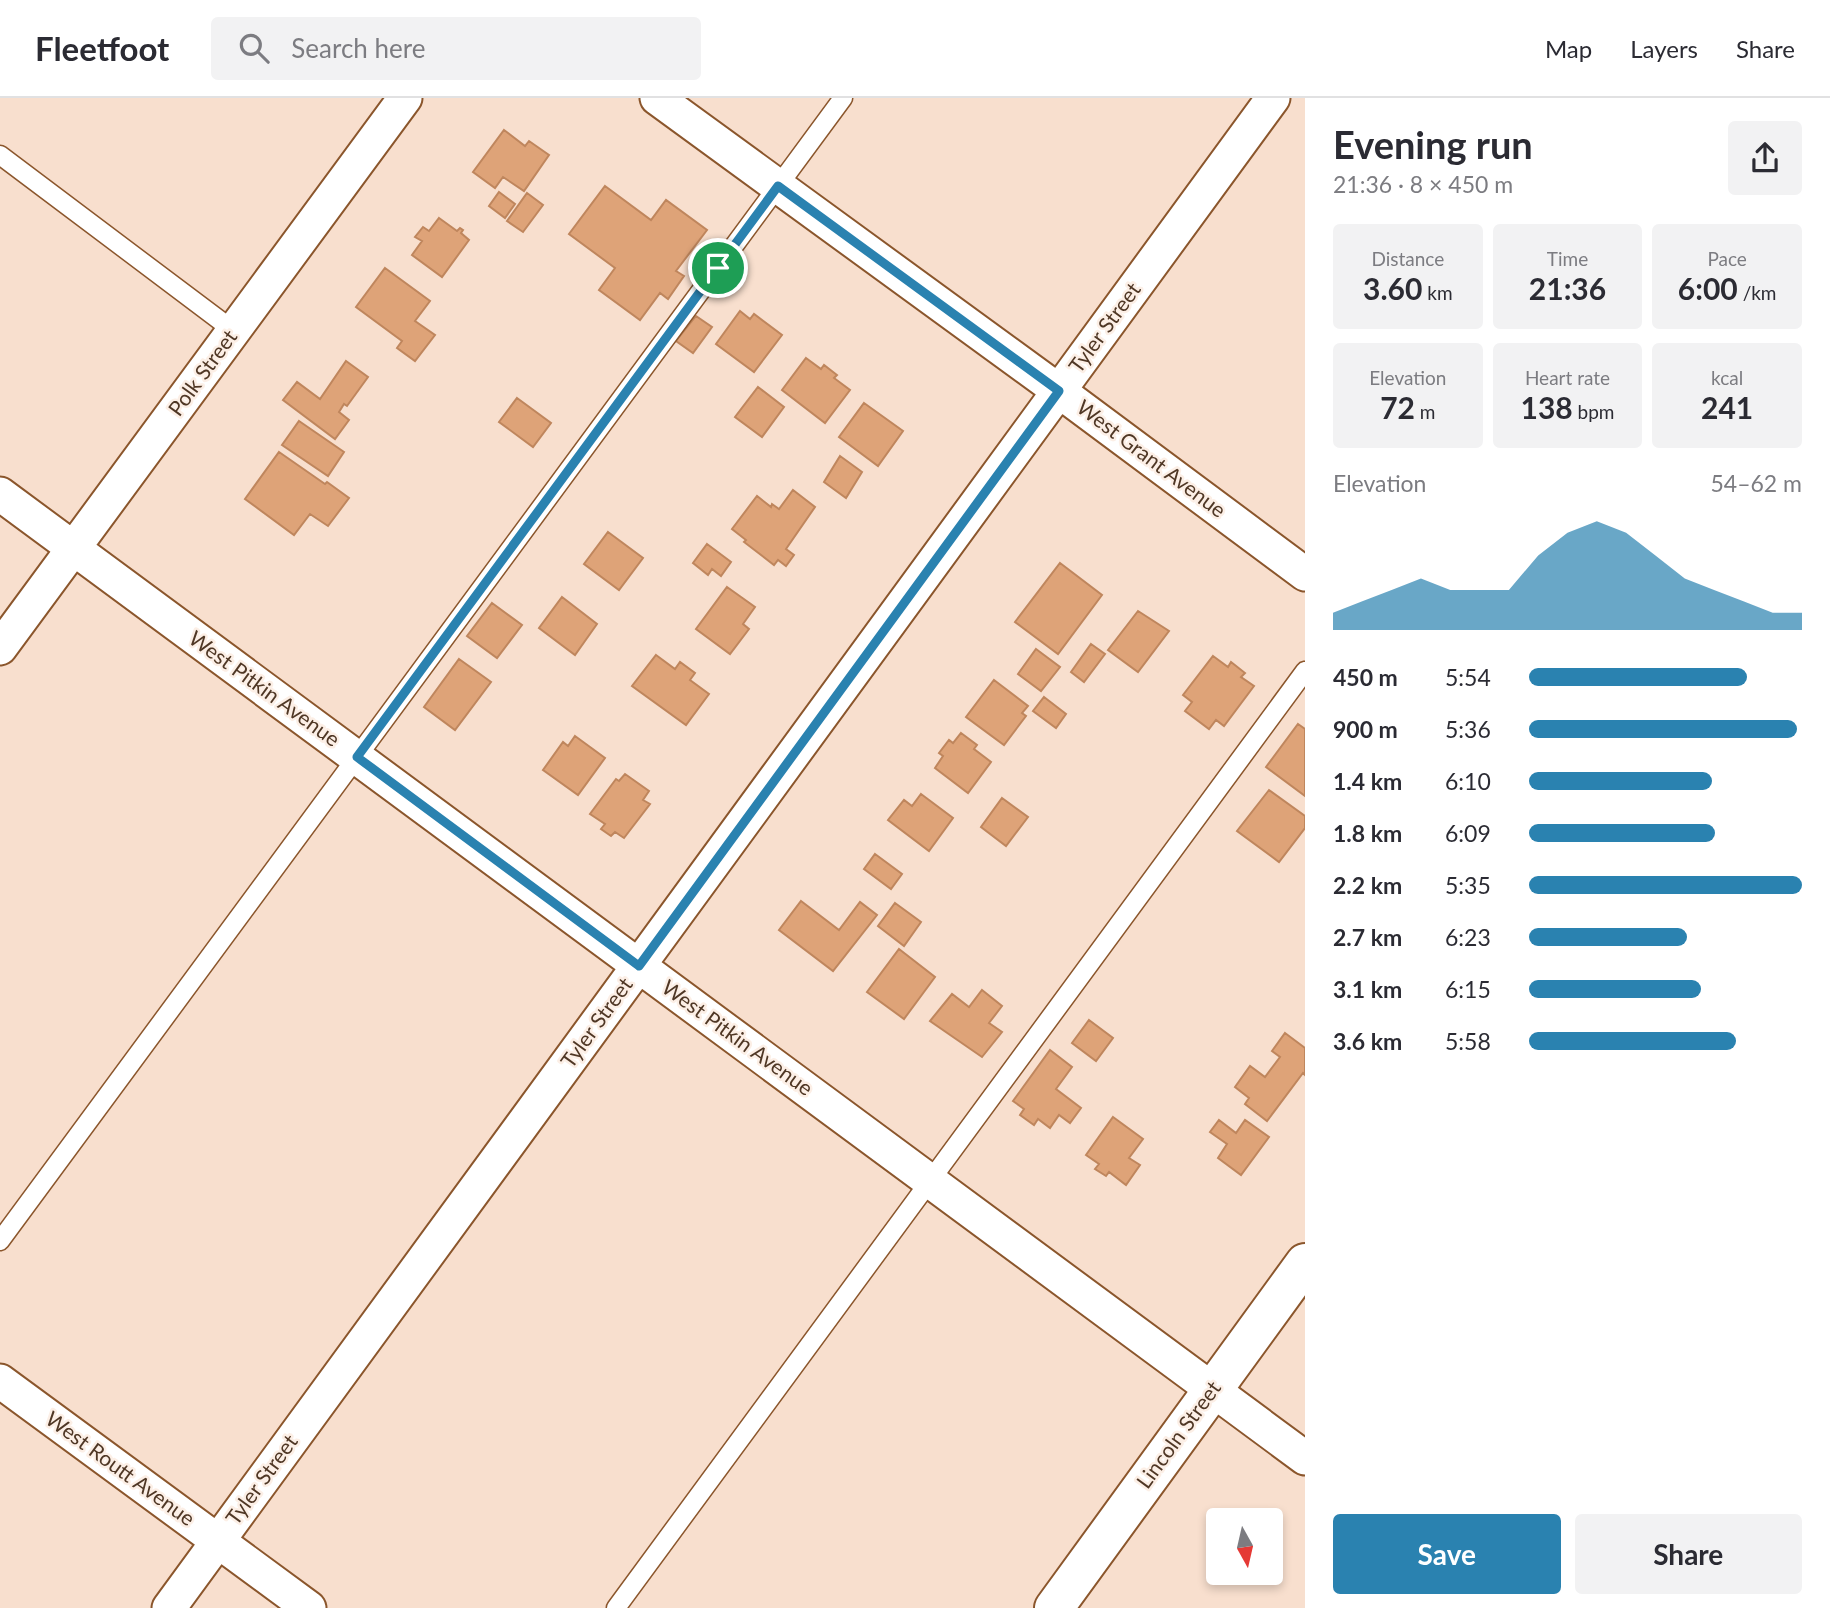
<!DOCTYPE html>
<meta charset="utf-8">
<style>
body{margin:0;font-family:Lato,sans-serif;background:#f2f2f3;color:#2b2b33;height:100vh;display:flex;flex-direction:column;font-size:26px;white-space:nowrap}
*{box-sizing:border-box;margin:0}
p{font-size:23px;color:#7c7c81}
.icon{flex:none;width:38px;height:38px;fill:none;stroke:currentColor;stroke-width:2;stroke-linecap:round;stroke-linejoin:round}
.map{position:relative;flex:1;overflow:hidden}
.side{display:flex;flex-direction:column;background:#fff;width:525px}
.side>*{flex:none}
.needle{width:46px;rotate:172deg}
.fabs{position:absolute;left:1206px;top:1410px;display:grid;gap:14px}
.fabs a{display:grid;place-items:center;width:77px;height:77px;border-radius:7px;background:#fff;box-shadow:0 4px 10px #0003;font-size:35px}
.pin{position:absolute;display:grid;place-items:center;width:60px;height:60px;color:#fff;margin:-30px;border:4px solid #fff;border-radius:50%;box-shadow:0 2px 7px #0007}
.round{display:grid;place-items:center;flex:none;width:74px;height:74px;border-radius:7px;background:#f2f2f3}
.headline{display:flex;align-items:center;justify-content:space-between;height:119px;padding:0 28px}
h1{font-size:38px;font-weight:700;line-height:52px}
.figures{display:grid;grid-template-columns:repeat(3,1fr);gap:10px;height:119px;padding:7px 28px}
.figures div{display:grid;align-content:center;border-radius:7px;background:#f2f2f3;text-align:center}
.figures b{font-size:30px;font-weight:700}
.figures small{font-size:19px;font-weight:400}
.figures p{font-size:19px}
.chart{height:196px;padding:14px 28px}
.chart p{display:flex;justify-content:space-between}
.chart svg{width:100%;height:126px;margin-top:7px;fill:#2a82b0;opacity:.7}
.button{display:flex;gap:14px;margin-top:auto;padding:14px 28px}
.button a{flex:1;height:80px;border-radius:7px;background:#2a82b0;color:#fff;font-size:28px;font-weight:700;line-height:80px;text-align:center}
.button a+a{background:#f2f2f3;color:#2b2b33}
ul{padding:0 28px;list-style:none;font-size:23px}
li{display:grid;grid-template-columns:112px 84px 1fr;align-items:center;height:52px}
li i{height:18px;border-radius:9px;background:#2a82b0}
header{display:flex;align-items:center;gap:42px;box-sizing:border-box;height:98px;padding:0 35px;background:#fff;border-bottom:2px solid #e1e1e2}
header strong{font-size:33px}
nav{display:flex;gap:38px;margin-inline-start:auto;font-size:24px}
.search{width:490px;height:63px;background:#f2f2f3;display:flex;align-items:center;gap:18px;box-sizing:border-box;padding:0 24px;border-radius:7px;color:#7c7c81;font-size:26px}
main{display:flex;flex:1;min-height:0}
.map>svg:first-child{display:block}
.building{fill:#dea378;stroke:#bf865d;stroke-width:2}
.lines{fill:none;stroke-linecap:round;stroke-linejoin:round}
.service-casing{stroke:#8b562c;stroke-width:21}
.minor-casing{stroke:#8b562c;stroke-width:37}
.primary-casing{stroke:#8b562c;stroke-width:42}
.service{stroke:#fff;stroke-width:18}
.minor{stroke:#fff;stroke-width:33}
.primary{stroke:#fff;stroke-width:38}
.route-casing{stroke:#fff;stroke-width:14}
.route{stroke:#2a82b0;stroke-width:9}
.labels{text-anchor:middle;stroke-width:5;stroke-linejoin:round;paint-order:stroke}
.street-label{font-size:21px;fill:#4f3725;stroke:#fcefe6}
</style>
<header>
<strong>Fleetfoot</strong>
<div class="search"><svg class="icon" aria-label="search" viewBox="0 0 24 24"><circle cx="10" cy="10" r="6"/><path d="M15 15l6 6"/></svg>Search here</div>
<nav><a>Map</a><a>Layers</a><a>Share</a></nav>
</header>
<main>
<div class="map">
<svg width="1305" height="1510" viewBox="0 0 1305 1510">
<rect width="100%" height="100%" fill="#f8dfce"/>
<path class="building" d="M 504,32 L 525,48 L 529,43 L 549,57 L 524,93 L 503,79 L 495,90 L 473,74 Z
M 605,88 L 651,122 L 666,102 L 707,132 L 676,173 L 684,178 L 668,201 L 660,195 L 640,222 L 599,192 L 615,170 L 569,136 Z
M 499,94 L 515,106 L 505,120 L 489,108 Z
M 527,95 L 543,107 L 523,134 L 507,123 Z
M 439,120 L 457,133 L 460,130 L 463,132 L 461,135 L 469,142 L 442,179 L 412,157 L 422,143 L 415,139 L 423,129 L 429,133 Z
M 385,170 L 430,203 L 415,223 L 435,237 L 415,263 L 397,250 L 402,243 L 356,209 Z
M 740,213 L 750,221 L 754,216 L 782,237 L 754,274 L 716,246 Z
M 696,218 L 712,229 L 693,255 L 676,243 Z
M 806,260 L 821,271 L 824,267 L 837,277 L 834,280 L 850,292 L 825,325 L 782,292 Z
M 346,263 L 368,279 L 347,308 L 344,306 L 339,314 L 349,322 L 335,341 L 283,302 L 297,284 L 320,301 Z
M 758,289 L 784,309 L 762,339 L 735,319 Z
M 517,300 L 551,325 L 533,349 L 499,324 Z
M 864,305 L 903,333 L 878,368 L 839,339 Z
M 299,323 L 344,354 L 328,378 L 282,347 Z
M 279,354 L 325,386 L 327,384 L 349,400 L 328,428 L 310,416 L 294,437 L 245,401 Z
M 840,358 L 862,374 L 846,400 L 824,384 Z
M 793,392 L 815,409 L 786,451 L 794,457 L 786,468 L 778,462 L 774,467 L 744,444 L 746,442 L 732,431 L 757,398 L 771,409 L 772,406 L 779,411 Z
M 608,434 L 643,460 L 619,492 L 584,466 Z
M 707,446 L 731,464 L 721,478 L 712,471 L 708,477 L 693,465 Z
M 1060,465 L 1102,497 L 1058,556 L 1015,524 Z
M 727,489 L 755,509 L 743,526 L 749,531 L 730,556 L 696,531 Z
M 562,499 L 597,526 L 575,557 L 539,530 Z
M 492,505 L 522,527 L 497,560 L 467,538 Z
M 1138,513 L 1169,533 L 1138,574 L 1108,552 Z
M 1091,546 L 1105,556 L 1084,584 L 1071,574 Z
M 1036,551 L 1060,569 L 1041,593 L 1018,576 Z
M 656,557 L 675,571 L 680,564 L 695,575 L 690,582 L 709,596 L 686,627 L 632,588 Z
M 1213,558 L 1228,569 L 1231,564 L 1245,575 L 1241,579 L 1254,588 L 1224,628 L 1216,622 L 1209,631 L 1185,613 L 1192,604 L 1183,597 Z
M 459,561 L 491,584 L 455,632 L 424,609 Z
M 994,582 L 1028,608 L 1022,615 L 1026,618 L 1004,647 L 966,619 Z
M 1044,599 L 1066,616 L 1056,630 L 1033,613 Z
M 1298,626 L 1305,631 L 1305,698 L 1266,669 Z
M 961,635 L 977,647 L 974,651 L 991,664 L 968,695 L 935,670 L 943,658 L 939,655 L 949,642 L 953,645 Z
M 575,638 L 605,660 L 578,697 L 543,672 L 563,644 L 568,648 Z
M 625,676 L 649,693 L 643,702 L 650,706 L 624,740 L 615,734 L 611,738 L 601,731 L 605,726 L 590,716 L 616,681 L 619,683 Z
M 1269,692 L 1305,718 L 1305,730 L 1279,764 L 1237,733 Z
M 921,696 L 953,720 L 929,753 L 888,722 L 904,702 L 912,708 Z
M 1002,700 L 1028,719 L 1006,748 L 981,729 Z
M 875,756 L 902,776 L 891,791 L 864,771 Z
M 801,803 L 839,832 L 860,804 L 877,817 L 833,873 L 779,832 Z
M 895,805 L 921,824 L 904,848 L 878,828 Z
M 899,851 L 935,879 L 904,921 L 867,894 Z
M 982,892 L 1002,908 L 989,925 L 1002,934 L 982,959 L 930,923 L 952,896 L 969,909 Z
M 1089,922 L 1113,940 L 1096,963 L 1072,945 Z
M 1285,935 L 1305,950 L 1305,977 L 1303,975 L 1267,1023 L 1245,1006 L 1249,1000 L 1235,989 L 1250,968 L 1265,979 L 1280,959 L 1272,953 Z
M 1050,952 L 1072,969 L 1056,991 L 1081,1010 L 1070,1025 L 1059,1017 L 1050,1030 L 1038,1021 L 1034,1027 L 1020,1017 L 1024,1011 L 1013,1003 Z
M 1113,1019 L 1143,1041 L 1129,1060 L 1140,1067 L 1126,1087 L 1109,1074 L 1106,1078 L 1095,1071 L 1099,1066 L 1086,1057 Z
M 1219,1022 L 1236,1035 L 1245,1022 L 1269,1039 L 1241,1077 L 1218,1060 L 1227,1046 L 1210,1034 Z"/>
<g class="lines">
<defs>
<path id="service" d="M 0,57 L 234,233
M 0,1143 L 843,0
M 616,1510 L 1305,573"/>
<path id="minor" d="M 657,0 L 1059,293 L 1305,476
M 0,396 L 1305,1360
M 0,550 L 405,0
M 0,1283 L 309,1510
M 169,1510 L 1273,0"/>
<path id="primary" d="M 1054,1510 L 1305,1165"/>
</defs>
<use href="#service" class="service-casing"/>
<use href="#minor" class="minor-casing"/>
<use href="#primary" class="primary-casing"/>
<use href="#service" class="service"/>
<use href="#minor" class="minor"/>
<use href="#primary" class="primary"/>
</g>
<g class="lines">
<defs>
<path id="route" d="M 778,88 L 1059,293 L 639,868 L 357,659 Z"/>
</defs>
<use href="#route" class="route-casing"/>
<use href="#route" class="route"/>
</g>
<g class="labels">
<g class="street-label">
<text transform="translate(1105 230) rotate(-54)" y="7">Tyler Street</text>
<text transform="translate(203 275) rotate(-54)" y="7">Polk Street</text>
<text transform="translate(1151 361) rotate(37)" y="7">West Grant Avenue</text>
<text transform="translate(264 591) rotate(36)" y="7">West Pitkin Avenue</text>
<text transform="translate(597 925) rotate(-54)" y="7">Tyler Street</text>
<text transform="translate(737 940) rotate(36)" y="7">West Pitkin Avenue</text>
<text transform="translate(1179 1337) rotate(-54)" y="7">Lincoln Street</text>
<text transform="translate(120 1371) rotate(36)" y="7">West Routt Avenue</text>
<text transform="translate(262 1382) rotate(-54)" y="7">Tyler Street</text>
</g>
</g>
</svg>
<div class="fabs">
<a><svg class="needle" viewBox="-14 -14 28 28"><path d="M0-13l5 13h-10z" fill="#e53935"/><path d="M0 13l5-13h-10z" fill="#7c7c81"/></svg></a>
</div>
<div class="pin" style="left:718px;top:170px;background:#1e9e55"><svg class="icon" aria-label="arrive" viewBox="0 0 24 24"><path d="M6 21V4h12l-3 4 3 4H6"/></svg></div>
</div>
<section class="side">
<div class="headline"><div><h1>Evening run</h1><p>21:36 · 8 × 450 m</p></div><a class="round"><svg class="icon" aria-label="share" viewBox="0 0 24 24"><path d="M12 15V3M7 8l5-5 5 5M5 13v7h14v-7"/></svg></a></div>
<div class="figures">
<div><p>Distance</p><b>3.60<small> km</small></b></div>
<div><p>Time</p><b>21:36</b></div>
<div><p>Pace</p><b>6:00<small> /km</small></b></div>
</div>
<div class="figures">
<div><p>Elevation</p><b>72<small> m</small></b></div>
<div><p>Heart rate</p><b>138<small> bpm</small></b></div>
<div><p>kcal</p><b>241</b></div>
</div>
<div class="chart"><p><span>Elevation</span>54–62 m</p>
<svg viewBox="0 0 160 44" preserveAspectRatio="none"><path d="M0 44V38L10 34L20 30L30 26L40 30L50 30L60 30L70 18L80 10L90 6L100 10L110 18L120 26L130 30L140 34L150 38L160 38V44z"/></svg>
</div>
<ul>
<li><b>450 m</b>5:54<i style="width:80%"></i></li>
<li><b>900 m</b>5:36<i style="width:98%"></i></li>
<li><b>1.4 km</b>6:10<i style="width:67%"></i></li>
<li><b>1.8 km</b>6:09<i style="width:68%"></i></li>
<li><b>2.2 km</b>5:35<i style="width:100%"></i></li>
<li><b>2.7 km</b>6:23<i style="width:58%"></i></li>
<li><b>3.1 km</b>6:15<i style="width:63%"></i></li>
<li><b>3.6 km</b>5:58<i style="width:76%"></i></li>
</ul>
<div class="button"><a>Save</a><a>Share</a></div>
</section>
</main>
